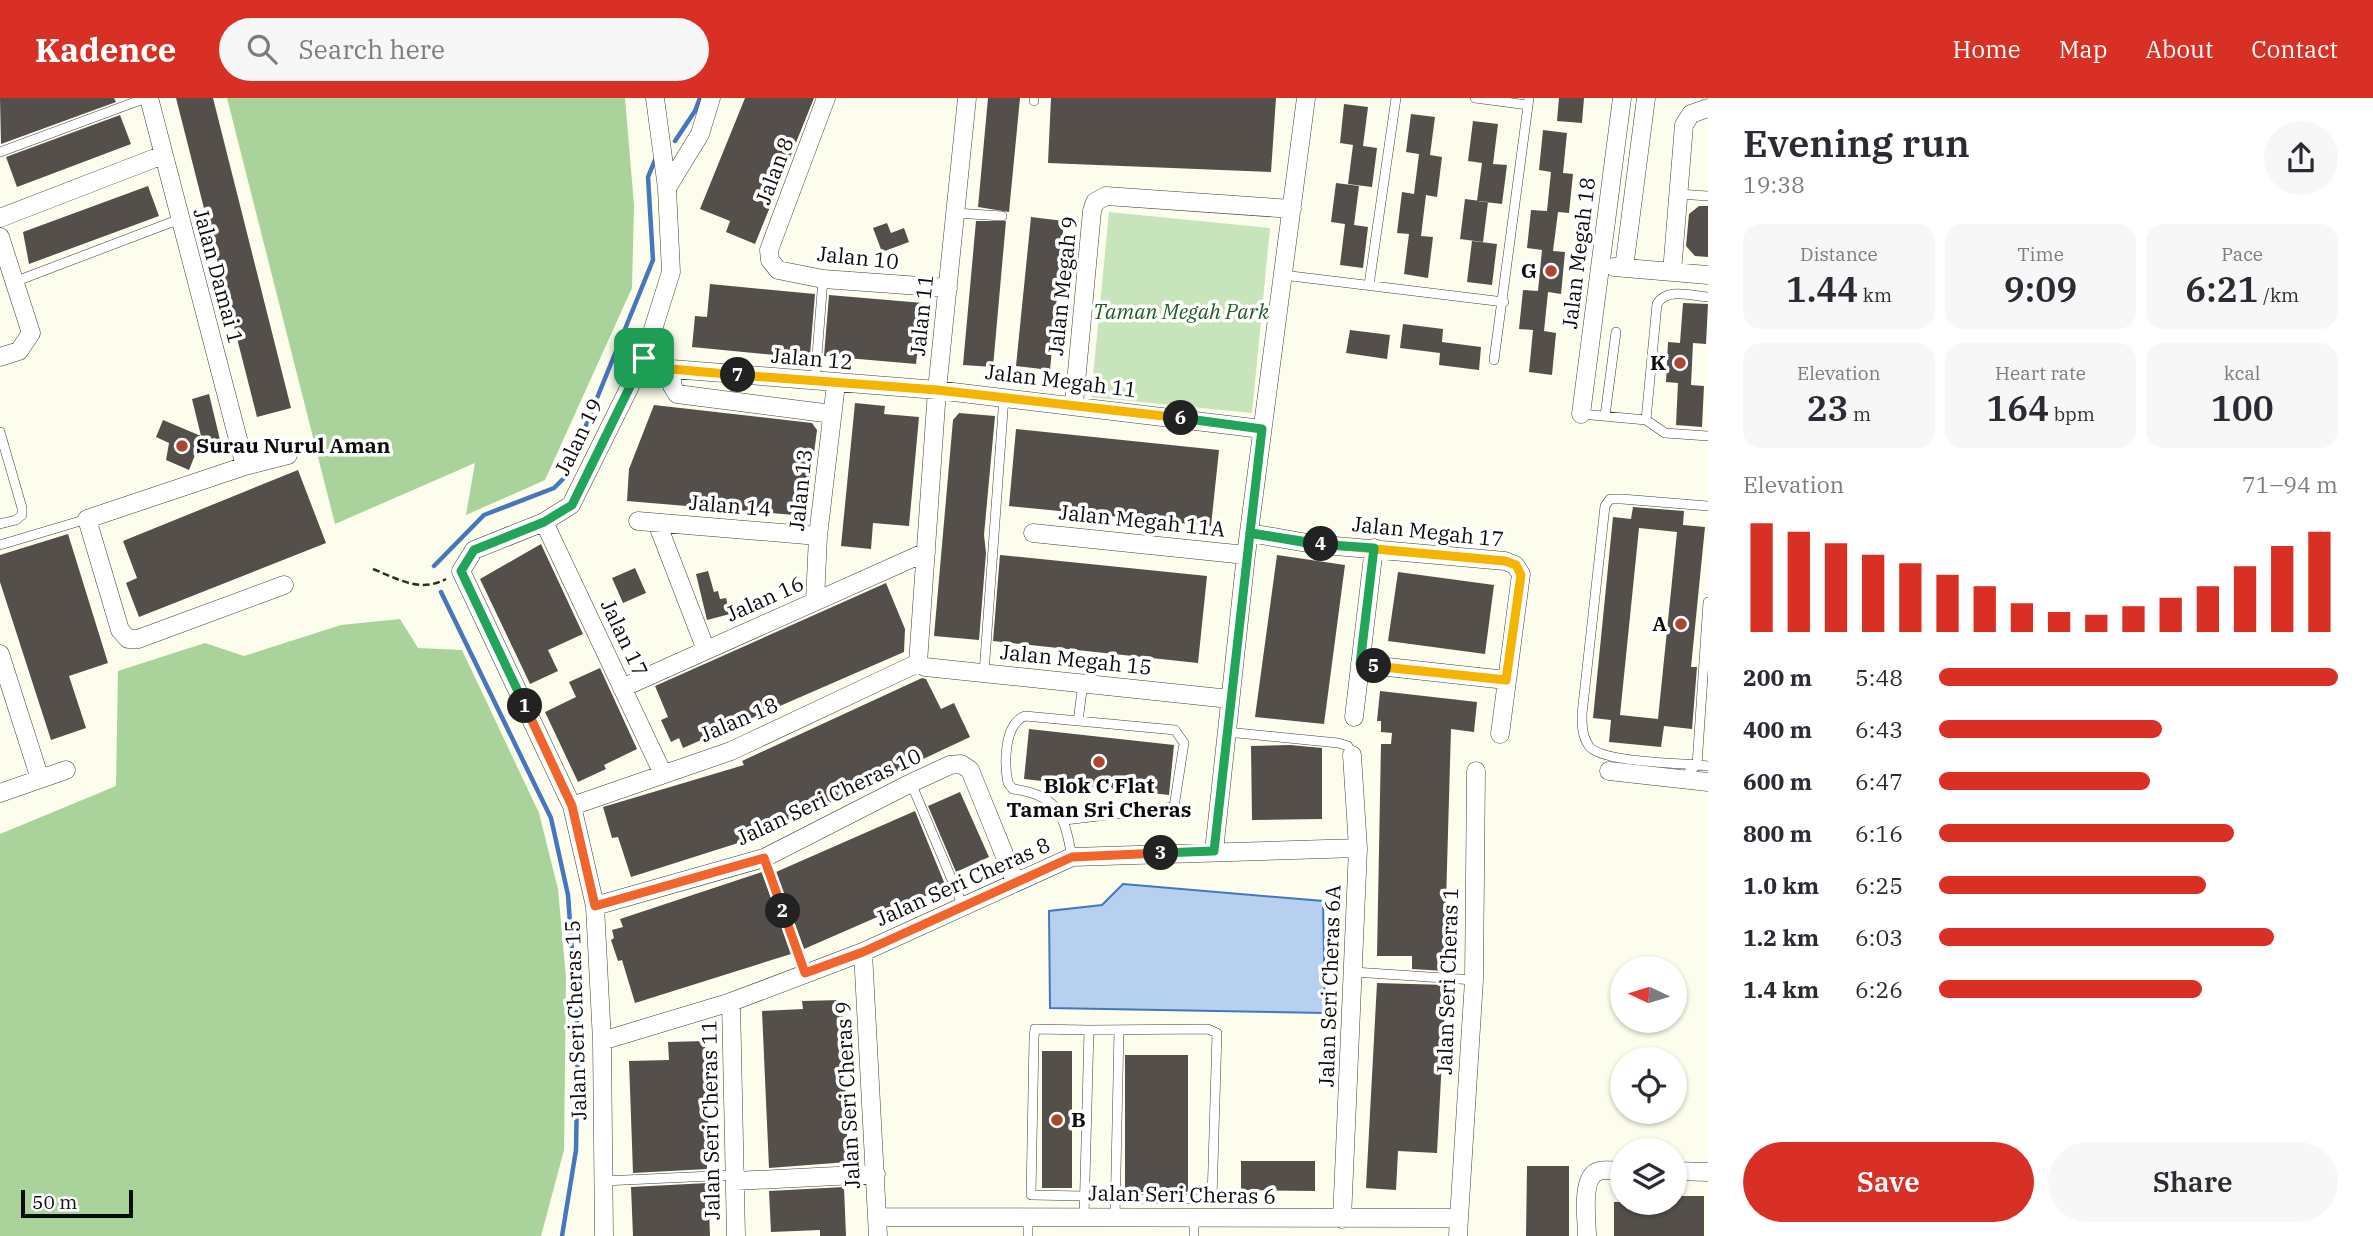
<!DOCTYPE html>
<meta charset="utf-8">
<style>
body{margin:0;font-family:"IBM Plex Serif",serif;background:#f7f7f7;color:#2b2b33;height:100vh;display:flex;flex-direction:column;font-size:26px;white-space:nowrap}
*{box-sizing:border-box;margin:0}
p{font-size:23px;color:#7c7c81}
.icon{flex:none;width:38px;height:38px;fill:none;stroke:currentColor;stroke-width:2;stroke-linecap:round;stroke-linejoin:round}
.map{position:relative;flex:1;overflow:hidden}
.sheet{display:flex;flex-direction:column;background:#fff;width:665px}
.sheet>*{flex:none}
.needle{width:46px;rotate:274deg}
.tools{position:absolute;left:1610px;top:858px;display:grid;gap:14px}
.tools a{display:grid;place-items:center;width:77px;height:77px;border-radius:50%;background:#fff;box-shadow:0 2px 5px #0004;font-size:35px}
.scale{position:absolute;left:21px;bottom:18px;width:112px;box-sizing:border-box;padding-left:7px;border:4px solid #0c0c0c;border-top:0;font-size:19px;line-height:24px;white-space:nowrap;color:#0c0c0c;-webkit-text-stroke:5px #fff;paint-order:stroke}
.pin{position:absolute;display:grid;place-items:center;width:60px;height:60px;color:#fff;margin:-30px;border-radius:14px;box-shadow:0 4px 10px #0006}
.km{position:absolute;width:35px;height:35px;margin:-18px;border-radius:50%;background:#222;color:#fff;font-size:19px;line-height:35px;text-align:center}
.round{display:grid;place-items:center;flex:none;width:74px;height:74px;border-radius:37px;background:#f7f7f7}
.headline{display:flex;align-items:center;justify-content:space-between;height:119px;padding:0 35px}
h1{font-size:38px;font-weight:600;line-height:52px}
.stats{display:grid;grid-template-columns:repeat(3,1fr);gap:10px;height:119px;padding:7px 35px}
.stats div{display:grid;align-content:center;border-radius:18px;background:#f7f7f7;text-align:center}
.stats b{font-size:35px;font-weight:600}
.stats small{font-size:19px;font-weight:400}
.stats p{font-size:19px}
.chart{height:196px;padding:14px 35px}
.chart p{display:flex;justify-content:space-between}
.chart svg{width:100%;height:126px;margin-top:7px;stroke:#d93025;stroke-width:6}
.button{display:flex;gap:14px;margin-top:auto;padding:14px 35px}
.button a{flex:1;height:80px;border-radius:42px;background:#d93025;color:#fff;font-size:28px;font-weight:600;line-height:80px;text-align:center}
.button a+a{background:#f7f7f7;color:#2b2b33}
ul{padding:0 35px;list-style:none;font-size:23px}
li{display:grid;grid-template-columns:112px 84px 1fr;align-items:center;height:52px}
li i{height:18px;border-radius:9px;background:#d93025}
header{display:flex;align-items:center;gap:42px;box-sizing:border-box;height:98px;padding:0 35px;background:#d93025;color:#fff}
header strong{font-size:33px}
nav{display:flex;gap:38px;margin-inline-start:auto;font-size:24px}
.search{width:490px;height:63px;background:#f7f7f7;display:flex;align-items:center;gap:18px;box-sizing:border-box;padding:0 24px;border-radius:38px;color:#7c7c81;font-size:26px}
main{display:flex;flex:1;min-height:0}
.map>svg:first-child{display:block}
.green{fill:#c8e4ba}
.forest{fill:#aad39b}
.water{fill:#b7d0f0;stroke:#4577bf;stroke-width:2}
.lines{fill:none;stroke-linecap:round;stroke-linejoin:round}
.stream{stroke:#4577bf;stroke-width:4.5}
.building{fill:#544f4a;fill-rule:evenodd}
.lane-casing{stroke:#3f3f3f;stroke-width:10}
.street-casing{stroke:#3f3f3f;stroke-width:19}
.path{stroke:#2e2e2e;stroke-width:2.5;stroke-dasharray:7 3.5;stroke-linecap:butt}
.lane{stroke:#fff;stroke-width:9}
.street{stroke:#fff;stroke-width:18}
.split-1-casing{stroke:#fff;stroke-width:14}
.split-2-casing{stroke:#fff;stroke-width:14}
.split-3-casing{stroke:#fff;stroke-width:14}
.split-4-casing{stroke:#fff;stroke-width:14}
.split-5-casing{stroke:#fff;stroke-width:14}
.split-6-casing{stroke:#fff;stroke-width:14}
.split-7-casing{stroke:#fff;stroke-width:14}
.split-8-casing{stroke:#fff;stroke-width:14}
.split-1{stroke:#22a559;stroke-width:9}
.split-2{stroke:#f0652b;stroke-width:9}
.split-3{stroke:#f0652b;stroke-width:9}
.split-4{stroke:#22a559;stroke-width:9}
.split-5{stroke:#f5b400;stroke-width:9}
.split-6{stroke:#22a559;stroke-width:9}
.split-7{stroke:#f5b400;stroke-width:9}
.split-8{stroke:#f5b400;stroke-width:9}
.poi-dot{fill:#ae4432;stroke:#fff;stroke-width:2.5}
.labels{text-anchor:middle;stroke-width:7;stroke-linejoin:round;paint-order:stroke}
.street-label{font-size:21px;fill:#0c0c0c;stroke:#fff}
.poi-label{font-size:21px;font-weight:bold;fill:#0c0c0c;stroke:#fff;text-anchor:end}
.park-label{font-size:21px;font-style:italic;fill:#245d23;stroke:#fff}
</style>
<header>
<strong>Kadence</strong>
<div class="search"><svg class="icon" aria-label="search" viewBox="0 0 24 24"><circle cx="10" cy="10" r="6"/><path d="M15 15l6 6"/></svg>Search here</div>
<nav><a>Home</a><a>Map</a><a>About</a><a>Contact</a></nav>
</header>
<main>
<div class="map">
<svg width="1708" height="1138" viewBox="0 0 1708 1138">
<rect width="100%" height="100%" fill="#fdfded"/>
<path class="green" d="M 1109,114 L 1270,130 L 1252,315 L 1091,299 Z"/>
<path class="forest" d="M 227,0 L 625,0 L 634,107 L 632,190 L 545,382 L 466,417 L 475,365 L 335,426 Z
M 400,521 L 418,550 L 462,552 L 539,715 L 558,791 L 566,880 L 564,1052 L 541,1138 L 0,1138 L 0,736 L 116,688 L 118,573 L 205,545 L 244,558 L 341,527 Z"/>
<path class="water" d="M 1123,786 L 1323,803 L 1325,915 L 1050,910 L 1049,813 L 1102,807 Z"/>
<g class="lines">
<path class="stream" d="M 675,43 L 695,13 L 700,0
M 434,468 L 484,417 L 554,390 L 565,379 L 653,162 L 648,79 L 655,62
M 441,494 L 551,720 L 568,797 L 578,937 L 576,1052 L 562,1138"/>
</g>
<path class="building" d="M 0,0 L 114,0 L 116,4 L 1,46 Z
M 176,0 L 213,0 L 291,310 L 257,319 Z
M 745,0 L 814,0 L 755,146 L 726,134 L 730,123 L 700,111 Z
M 988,0 L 1020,0 L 1009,114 L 978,109 Z
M 1051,0 L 1276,0 L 1271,74 L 1048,65 Z
M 1559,0 L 1584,0 L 1582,25 L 1557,23 Z
M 1344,6 L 1368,9 L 1363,48 L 1377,50 L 1372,89 L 1348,86 L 1353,47 L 1360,48 L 1340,45 Z
M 1411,16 L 1435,19 L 1430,57 L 1442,59 L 1437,99 L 1426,97 L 1421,138 L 1433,139 L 1428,180 L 1404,176 L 1409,136 L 1397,135 L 1402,94 L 1414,96 L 1419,56 L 1406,54 Z
M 120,17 L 131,46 L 17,89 L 6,59 Z
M 1473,23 L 1498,26 L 1493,66 L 1507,67 L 1502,106 L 1477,103 L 1482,65 L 1468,63 Z
M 1543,32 L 1567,35 L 1563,75 L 1573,76 L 1569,115 L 1558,114 L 1553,153 L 1565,154 L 1561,196 L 1548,194 L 1544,233 L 1556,235 L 1552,277 L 1529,274 L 1533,232 L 1519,231 L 1523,192 L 1538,193 L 1542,152 L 1527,150 L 1531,112 L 1547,113 L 1551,74 L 1539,72 Z
M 1336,85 L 1359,88 L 1354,127 L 1368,129 L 1363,170 L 1340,167 L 1345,126 L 1331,124 Z
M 148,88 L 159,118 L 29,166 L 23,134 Z
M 1465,101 L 1488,104 L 1483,144 L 1460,141 Z
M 1699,108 L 1708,108 L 1708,159 L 1695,158 L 1686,148 L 1689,116 Z
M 1031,119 L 1064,123 L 1050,272 L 1016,268 Z
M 976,123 L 1006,123 L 993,269 L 963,267 Z
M 887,125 L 891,135 L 904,130 L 909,144 L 882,154 L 873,130 Z
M 1472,143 L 1497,146 L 1492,187 L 1467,184 Z
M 710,186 L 815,196 L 810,257 L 807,260 L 692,249 L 695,218 L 707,219 Z
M 829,197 L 923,205 L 916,266 L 824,258 Z
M 1683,205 L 1708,206 L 1706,246 L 1693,245 L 1691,287 L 1704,288 L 1702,329 L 1676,327 L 1678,285 L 1666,284 L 1668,244 L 1680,245 Z
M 1403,226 L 1443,231 L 1442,244 L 1481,249 L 1479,272 L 1439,267 L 1440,255 L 1400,250 Z
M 1350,232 L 1390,237 L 1387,261 L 1346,255 Z
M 209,296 L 222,350 L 195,357 L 189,372 L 166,362 L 169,345 L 156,339 L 163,322 L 201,338 L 192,301 Z
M 855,305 L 885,308 L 884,316 L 919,319 L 909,428 L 873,425 L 871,451 L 841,448 Z
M 654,307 L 812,325 L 817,332 L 806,418 L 627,403 L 629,371 Z
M 959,315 L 995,318 L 984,437 L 986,455 L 979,542 L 934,538 L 953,322 Z
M 1016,331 L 1219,352 L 1211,428 L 1009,408 Z
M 298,372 L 326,445 L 139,519 L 126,485 L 137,480 L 123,443 Z
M 1633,409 L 1684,413 L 1683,427 L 1705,429 L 1691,569 L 1697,569 L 1692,631 L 1664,628 L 1661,649 L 1609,644 L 1611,622 L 1593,620 L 1613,419 L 1631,421 ZM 1639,430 L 1677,434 L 1658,621 L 1620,617 Z
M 68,436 L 108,565 L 69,578 L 86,630 L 51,642 L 0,484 L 0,457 Z
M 541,446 L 583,536 L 548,552 L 558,573 L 530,586 L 480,481 Z
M 1000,457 L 1207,478 L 1198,565 L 993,543 Z
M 1277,457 L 1345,467 L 1324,626 L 1255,619 Z
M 635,470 L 646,495 L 623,505 L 612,480 Z
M 708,473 L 714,494 L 718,493 L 720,501 L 726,500 L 730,516 L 707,522 L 696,476 Z
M 1398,474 L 1494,487 L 1485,556 L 1388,543 Z
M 886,485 L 905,531 L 904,554 L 683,650 L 679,640 L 671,644 L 661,622 L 668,619 L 655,588 Z
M 600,570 L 637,651 L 604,667 L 606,671 L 578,684 L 545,614 L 576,599 L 569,584 Z
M 922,580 L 926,581 L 941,611 L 954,605 L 970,639 L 757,739 L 631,779 L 618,739 L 612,740 L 603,709 L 744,667 L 742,663 Z
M 1380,593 L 1477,604 L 1474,634 L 1451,631 L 1444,873 L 1412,871 L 1412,858 L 1377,858 L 1381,646 L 1391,646 L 1392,635 L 1381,634 L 1381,623 L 1377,623 Z
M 1029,631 L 1174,647 L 1169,697 L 1024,681 Z
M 1290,647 L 1322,650 L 1322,721 L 1252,722 L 1251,648 Z
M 960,694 L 989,759 L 956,774 L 928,708 Z
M 915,713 L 946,789 L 804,851 L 776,774 Z
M 762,774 L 791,856 L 635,905 L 622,862 L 618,863 L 611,842 L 614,840 L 612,832 L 623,829 L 620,821 Z
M 1377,885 L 1446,887 L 1437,1055 L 1398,1053 L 1396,1092 L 1366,1090 Z
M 842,902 L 848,1064 L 769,1070 L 762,913 L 803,911 L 802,903 Z
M 705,943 L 710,1063 L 707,1063 L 707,1071 L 633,1075 L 629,963 L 669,962 L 668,944 Z
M 1042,953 L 1072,953 L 1072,1090 L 1042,1090 Z
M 1125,957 L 1188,957 L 1188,1094 L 1125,1094 Z
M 1241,1063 L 1315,1063 L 1315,1093 L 1241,1092 Z
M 1527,1068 L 1569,1068 L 1569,1138 L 1526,1138 Z
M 708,1085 L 710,1138 L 633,1138 L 631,1089 Z
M 844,1089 L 846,1138 L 820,1138 L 820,1132 L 771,1134 L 769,1093 Z
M 1675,1098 L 1704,1098 L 1704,1138 L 1614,1138 L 1614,1104 L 1675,1104 Z"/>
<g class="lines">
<defs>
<path id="lane" d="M 1475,0 L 1528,7
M 1034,3 L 1034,0
M 0,54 L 146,0
M 1678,96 L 1708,98
M 955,115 L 1002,118
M 1283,177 L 1504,204
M 14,184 L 180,121
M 1369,187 L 1396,0
M 1708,199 C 1691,198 1667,189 1657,206 L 1646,322 L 1665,335 L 1708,338
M 1494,262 L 1529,0
M 815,283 L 823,181
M 1581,316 L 1646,322
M 1605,318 L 1616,234
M 0,334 L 22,410 L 22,417 L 16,422 L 0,426
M 1708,408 L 1622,401 L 1610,401 L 1605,408 L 1582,616 C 1582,627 1582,638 1589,648 C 1601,665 1685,665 1708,668
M 0,447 L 87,421
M 984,575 L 1004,299
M 1078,623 L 1083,585
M 1227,634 L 1338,645 L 1348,648 L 1352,657
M 1688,682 L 1688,675 L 1697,667 L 1708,504
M 911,685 L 963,808
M 1065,722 L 1174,709 L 1184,645 L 1175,632 L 1025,618 C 1004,626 1004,665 1008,685 L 1013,691 C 1059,697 1064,717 1072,759
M 764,760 L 805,875
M 1354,874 L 1474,882
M 603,1083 L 734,1077
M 1084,1098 L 1031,1097 L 1034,940 L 1035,931 L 1089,932
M 1084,1119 L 1089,932 L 1208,931 L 1217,935 L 1212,1101 L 1115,1101
M 1115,1119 L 1119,932
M 1028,1138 L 1028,1119
M 1194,1138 L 1194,1121"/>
<path id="street" d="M 149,0 L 245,368
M 826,0 L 769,152 L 770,162 L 778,172 L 823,181 L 948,190
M 667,90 L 700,36 L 711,0
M 0,120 L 163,57
M 0,139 L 31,235 L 19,253 L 0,259
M 1614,169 L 1708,177
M 1624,170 L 1646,0
M 1672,174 L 1684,27 L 1691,16 L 1708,10
M 644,260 L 672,271 L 937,292 L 1262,331
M 672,271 L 672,288 L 677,296 L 832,316
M 1074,306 L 1092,113 L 1095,104 L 1106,98 L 1292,111
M 1581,316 L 1622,0
M 638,423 L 818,438
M 544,424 L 663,676
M 657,425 L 706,552
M 1033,435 L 1246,457
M 1250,435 L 1313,446 L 1505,463 L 1515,467 L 1521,476 L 1500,636
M 284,487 L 138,541 L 128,541 L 120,532 L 87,421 L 245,368 L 288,357
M 815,503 L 818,438 L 836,286
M 0,556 L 40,681
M 918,565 L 937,292 L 967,0
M 918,565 L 925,569 L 1230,601
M 1360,566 L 1506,582
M 622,590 L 926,454
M 1354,619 L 1374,450
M 1609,673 L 1708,684
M 0,695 L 66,672
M 572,708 L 731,653 L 918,565
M 1214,753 L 1246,457 L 1306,0
M 595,808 L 764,760 L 911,685 L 950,667 L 961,666 L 970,672 L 1015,783
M 863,854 L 878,1138
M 731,904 L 736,1138
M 602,943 L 731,904 L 863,854 L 1072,759 L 1358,750
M 1675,1073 L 1708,1074
M 735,1083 L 876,1076
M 878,1119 L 1459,1120 L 1474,882 L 1476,673
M 1342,1121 L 1358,750 L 1352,657
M 604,1138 L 602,943 L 595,808 L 572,708 L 461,473 L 474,452 L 544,424 L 571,407 L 644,260 L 671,174 L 667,90 L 655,0
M 1458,1138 L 1459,1120
M 1587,1138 C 1587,1123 1580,1078 1599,1073 C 1605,1071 1615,1073 1622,1073"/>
</defs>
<use href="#lane" class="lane-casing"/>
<use href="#street" class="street-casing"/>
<path class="path" d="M 373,471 C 398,481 420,495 446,481"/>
<use href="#lane" class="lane"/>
<use href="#street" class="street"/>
</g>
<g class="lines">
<defs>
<path id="split-1" d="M 525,608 L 461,473 L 474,452 L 544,424 L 572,407 L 644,260"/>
<path id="split-2" d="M 525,608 L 572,708 L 595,808 L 764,760 L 783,813"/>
<path id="split-3" d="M 783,813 L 805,875 L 863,854 L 1072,759 L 1161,755"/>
<path id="split-4" d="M 1161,755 L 1214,753 L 1250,435 L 1321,446"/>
<path id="split-5" d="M 1321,446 L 1505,463 L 1516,467 L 1521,477 L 1506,582 L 1374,568"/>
<path id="split-6" d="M 1181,320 L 1262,331 L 1250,435 L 1313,446 L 1374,450 L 1360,566 L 1374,568"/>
<path id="split-7" d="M 738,277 L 937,292 L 1181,320"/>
<path id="split-8" d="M 644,260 L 671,271 L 738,277"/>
</defs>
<use href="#split-1" class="split-1-casing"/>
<use href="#split-2" class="split-2-casing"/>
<use href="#split-3" class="split-3-casing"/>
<use href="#split-4" class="split-4-casing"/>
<use href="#split-5" class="split-5-casing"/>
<use href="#split-6" class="split-6-casing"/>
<use href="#split-7" class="split-7-casing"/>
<use href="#split-8" class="split-8-casing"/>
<use href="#split-1" class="split-1"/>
<use href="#split-2" class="split-2"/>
<use href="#split-3" class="split-3"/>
<use href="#split-4" class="split-4"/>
<use href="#split-5" class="split-5"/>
<use href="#split-6" class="split-6"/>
<use href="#split-7" class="split-7"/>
<use href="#split-8" class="split-8"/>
</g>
<g class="poi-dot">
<circle cx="1551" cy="173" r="7"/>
<circle cx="1680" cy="265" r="7"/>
<circle cx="182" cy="348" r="7"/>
<circle cx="1681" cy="526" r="7"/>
<circle cx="1099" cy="664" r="7"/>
<circle cx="1057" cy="1022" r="7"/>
</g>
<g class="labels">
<g class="street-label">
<text transform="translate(775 73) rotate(-69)" y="7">Jalan 8</text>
<text transform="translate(1579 155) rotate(-83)" y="7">Jalan Megah 18</text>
<text transform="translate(858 160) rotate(6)" y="7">Jalan 10</text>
<text transform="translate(218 178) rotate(75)" y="7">Jalan Damai 1</text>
<text transform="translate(1063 188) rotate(-84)" y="7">Jalan Megah 9</text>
<text transform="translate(922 217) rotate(-84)" y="7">Jalan 11</text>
<text transform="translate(812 261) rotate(5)" y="7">Jalan 12</text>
<text transform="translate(1061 283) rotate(7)" y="7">Jalan Megah 11</text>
<text transform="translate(579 339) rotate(-64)" y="7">Jalan 19</text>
<text transform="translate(801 392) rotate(-84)" y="7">Jalan 13</text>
<text transform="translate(730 408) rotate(5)" y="7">Jalan 14</text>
<text transform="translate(1142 423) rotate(6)" y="7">Jalan Megah 11A</text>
<text transform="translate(1428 434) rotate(6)" y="7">Jalan Megah 17</text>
<text transform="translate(765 501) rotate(-24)" y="7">Jalan 16</text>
<text transform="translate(624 540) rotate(65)" y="7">Jalan 17</text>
<text transform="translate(1076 562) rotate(6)" y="7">Jalan Megah 15</text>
<text transform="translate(739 622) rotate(-23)" y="7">Jalan 18</text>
<text transform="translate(829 699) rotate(-25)" y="7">Jalan Seri Cheras 10</text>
<text transform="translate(963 784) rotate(-24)" y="7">Jalan Seri Cheras 8</text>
<text transform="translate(1448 883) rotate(-88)" y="7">Jalan Seri Cheras 1</text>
<text transform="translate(1330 888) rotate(-88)" y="7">Jalan Seri Cheras 6A</text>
<text transform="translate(576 922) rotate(-92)" y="7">Jalan Seri Cheras 15</text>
<text transform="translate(848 997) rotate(-93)" y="7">Jalan Seri Cheras 9</text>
<text transform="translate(711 1022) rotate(-91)" y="7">Jalan Seri Cheras 11</text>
<text transform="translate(1182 1097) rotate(1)" y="7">Jalan Seri Cheras 6</text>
</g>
<g class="poi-label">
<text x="1537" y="180">G</text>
<text x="1666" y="272">K</text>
<text x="196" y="355" text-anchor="start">Surau Nurul Aman</text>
<text x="1667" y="533">A</text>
<text x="1099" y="695" text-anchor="middle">Blok C Flat<tspan x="1099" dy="24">Taman Sri Cheras</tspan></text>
<text x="1071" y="1029" text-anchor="start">B</text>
</g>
<g class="park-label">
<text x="1181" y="221">Taman Megah Park</text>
</g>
</g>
</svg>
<div class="tools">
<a><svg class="needle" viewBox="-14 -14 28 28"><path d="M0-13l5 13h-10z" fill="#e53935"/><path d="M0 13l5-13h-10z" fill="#7c7c81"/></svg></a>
<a><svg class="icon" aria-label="locate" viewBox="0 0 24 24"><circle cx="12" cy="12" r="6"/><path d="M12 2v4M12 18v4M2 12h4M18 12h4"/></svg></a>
<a><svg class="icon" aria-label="layers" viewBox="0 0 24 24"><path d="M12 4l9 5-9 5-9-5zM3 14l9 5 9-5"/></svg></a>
</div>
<div class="scale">50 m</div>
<div class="pin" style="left:644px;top:260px;background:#1e9e55"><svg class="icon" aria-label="arrive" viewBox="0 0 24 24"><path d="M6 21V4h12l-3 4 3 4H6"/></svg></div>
<b class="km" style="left:525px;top:608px">1</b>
<b class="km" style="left:783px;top:813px">2</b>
<b class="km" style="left:1161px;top:755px">3</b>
<b class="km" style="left:1321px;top:446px">4</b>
<b class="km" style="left:1374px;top:568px">5</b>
<b class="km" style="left:1181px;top:320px">6</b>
<b class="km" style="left:738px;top:277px">7</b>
</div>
<section class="sheet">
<div class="headline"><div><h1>Evening run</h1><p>19:38</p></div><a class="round"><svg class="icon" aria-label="share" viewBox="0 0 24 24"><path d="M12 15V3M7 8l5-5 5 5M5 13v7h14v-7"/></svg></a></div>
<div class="stats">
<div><p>Distance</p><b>1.44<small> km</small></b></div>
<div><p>Time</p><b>9:09</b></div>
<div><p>Pace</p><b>6:21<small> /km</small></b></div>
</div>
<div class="stats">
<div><p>Elevation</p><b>23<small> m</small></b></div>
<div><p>Heart rate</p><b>164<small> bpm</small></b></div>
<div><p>kcal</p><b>100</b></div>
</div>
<div class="chart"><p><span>Elevation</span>71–94 m</p>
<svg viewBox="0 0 160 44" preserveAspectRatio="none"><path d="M5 44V6M15 44V9M25 44V13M35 44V17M45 44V20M55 44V24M65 44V28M75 44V34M85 44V37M95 44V38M105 44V35M115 44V32M125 44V28M135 44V21M145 44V14M155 44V9"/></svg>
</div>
<ul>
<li><b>200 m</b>5:48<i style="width:100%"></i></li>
<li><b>400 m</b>6:43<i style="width:56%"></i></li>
<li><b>600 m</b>6:47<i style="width:53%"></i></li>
<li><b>800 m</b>6:16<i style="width:74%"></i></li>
<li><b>1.0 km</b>6:25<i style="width:67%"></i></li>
<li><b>1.2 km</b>6:03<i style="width:84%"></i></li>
<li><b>1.4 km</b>6:26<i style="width:66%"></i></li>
</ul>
<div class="button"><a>Save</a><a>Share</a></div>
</section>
</main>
